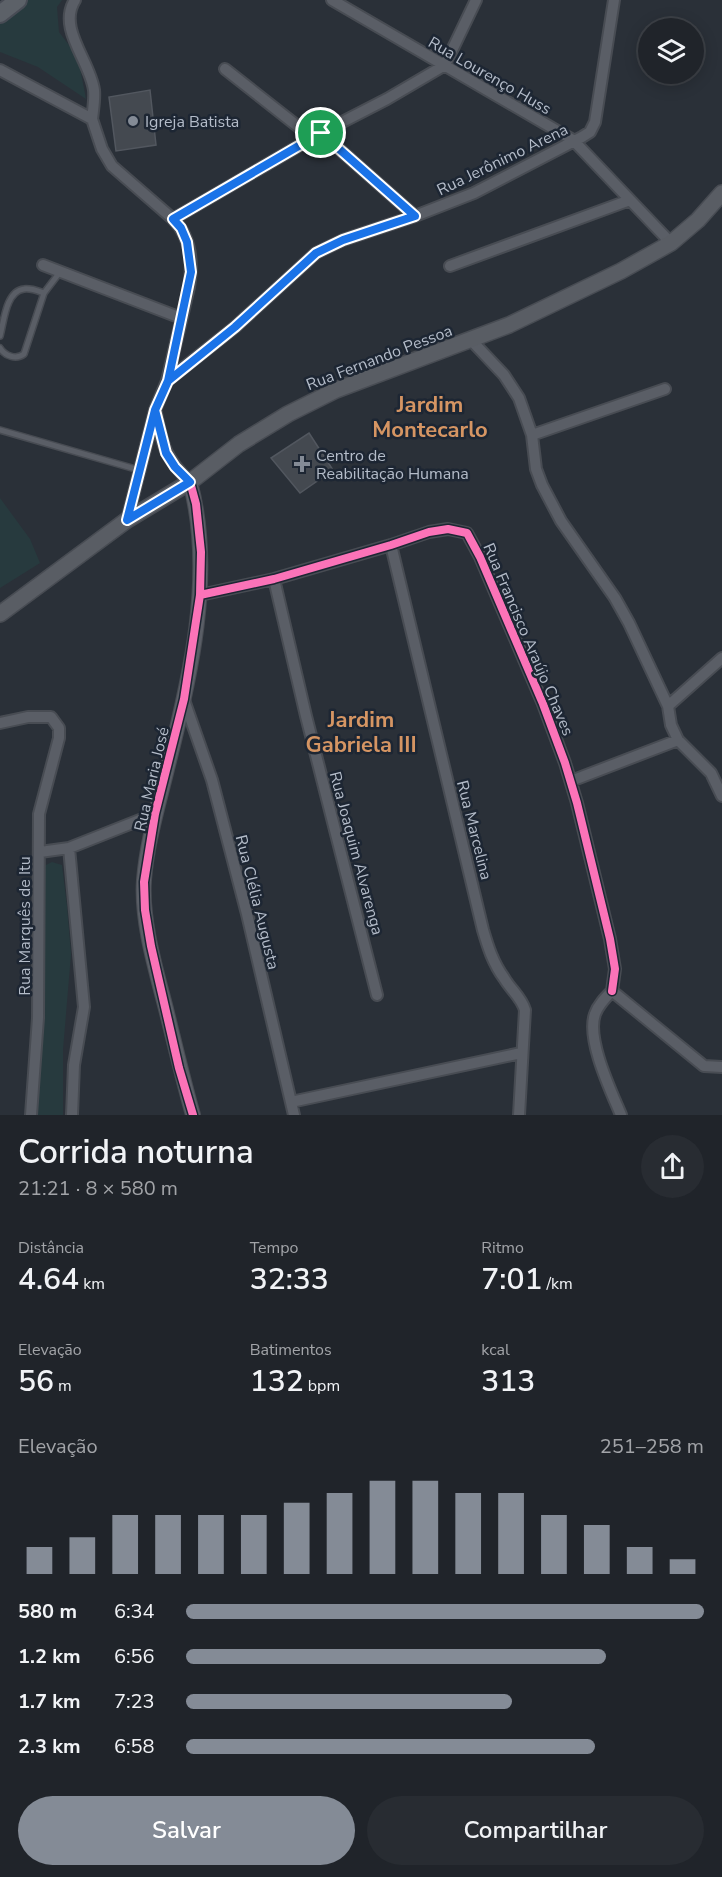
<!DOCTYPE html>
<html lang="pt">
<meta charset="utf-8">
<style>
body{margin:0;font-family:"Nunito Sans",sans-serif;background:#282c32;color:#f1f3f6;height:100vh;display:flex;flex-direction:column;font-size:22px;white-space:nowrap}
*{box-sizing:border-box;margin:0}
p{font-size:20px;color:#a2a4a8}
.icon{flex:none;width:33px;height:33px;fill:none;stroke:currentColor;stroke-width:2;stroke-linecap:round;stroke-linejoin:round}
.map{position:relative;height:1115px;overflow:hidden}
.details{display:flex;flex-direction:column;background:#20242a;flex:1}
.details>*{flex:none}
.buttons{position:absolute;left:638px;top:18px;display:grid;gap:12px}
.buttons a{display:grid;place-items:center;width:66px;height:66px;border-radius:50%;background:#20242a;box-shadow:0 3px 15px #0003,0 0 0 2px #3d4147;font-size:30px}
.pin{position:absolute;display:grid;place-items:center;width:51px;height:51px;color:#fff;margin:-26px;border:3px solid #fff;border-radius:50%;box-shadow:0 2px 6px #0007}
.round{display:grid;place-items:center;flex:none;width:63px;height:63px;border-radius:32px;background:#282c32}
.headline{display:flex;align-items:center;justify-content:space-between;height:102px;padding:0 18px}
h1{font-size:33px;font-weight:600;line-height:45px}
.stats{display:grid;grid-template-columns:repeat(3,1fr);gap:9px;height:102px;padding:6px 18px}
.stats div{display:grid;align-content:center}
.stats b{font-size:30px;font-weight:600}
.stats small{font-size:16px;font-weight:400}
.stats p{font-size:16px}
.chart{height:168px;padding:12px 18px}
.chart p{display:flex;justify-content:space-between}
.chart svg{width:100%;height:108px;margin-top:6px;stroke:#848b96;stroke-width:6}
.action{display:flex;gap:12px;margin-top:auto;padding:12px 18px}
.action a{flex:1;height:69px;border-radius:36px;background:#848b96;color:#fff;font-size:24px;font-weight:600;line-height:69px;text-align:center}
.action a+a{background:#282c32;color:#f1f3f6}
ul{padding:0 18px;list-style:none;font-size:20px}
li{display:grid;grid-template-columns:96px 72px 1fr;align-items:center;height:45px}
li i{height:15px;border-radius:8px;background:#848b96}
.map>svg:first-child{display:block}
.green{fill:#273a3e}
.building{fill:#444950;stroke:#52575f;stroke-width:1.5}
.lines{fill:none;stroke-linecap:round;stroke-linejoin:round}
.service-casing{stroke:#484c53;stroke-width:8}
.minor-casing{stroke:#484c53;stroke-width:14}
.tertiary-casing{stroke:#484c53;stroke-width:16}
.secondary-casing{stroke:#484c53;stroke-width:18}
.primary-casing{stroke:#484c55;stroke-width:20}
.service{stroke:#5a5e66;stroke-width:5}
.minor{stroke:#5a5e66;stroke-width:10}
.tertiary{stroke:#5a5e66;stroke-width:14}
.secondary{stroke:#595d64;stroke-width:15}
.primary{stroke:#5c6168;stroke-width:16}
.cycleway-casing{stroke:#1d2633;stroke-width:11}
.cycleway{stroke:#fb73b8;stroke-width:8}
.route-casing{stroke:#fff;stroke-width:12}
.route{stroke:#1a73e8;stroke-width:8}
.poi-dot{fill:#848b96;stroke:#1d2633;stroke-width:2}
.labels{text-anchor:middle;stroke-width:5;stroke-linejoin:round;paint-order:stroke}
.street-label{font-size:16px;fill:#b4bcc9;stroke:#1d2633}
.poi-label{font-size:16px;fill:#b4bcc9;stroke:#1d2633;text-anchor:start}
.district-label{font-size:22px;font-weight:bold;fill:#d59563;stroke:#1d2633}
</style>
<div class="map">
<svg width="722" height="1115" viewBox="0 0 722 1115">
<rect width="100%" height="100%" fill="#2a3038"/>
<path class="green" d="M 26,0 L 62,0 L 57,7 L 59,32 L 78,57 L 86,99 L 38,67 L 0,52 L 0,20 Z
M 0,498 L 30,539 L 40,563 L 0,588 Z
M 52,862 L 62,865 L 67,906 L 71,954 L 63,1050 L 63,1115 L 35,1115 L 44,866 Z"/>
<path class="building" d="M 150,90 L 156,145 L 116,151 L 109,97 Z
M 309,433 L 333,470 L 300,493 L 271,458 Z"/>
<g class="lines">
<defs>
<path id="service" d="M 0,336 C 4,321 6,291 24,289 C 31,288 38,291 44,293
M 0,348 C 5,356 16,360 24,354 L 44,293 L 60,272
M 0,430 L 139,470"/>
<path id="minor" d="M 75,0 C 57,28 90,61 94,90 C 95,99 93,110 92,119
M 332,0 L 573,140 L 671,243
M 225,69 L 305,132 L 321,133 L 415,216
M 0,70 L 92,119 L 102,149 L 112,166 L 173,219 C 191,237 193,263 189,287 L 167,381 L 155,410 L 127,520
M 173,219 L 321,133 L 387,99 L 445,65 L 476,0
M 43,265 L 181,318
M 450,266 L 630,200
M 471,340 L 504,375 L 519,398 L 532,435 L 536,469 L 542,485 L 561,521 L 615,598 L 629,623 L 668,706 L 671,725 L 678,740 L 711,773 L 722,796
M 167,381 L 235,327 L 316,253 L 343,240 L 415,216 L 474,193 L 582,137 L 590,132 L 595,122 L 614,0
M 156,413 C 163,447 165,458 190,482
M 532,435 L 665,389
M 391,545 L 483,930 C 488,947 493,963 504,978 C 511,990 521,997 525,1010 L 519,1115
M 274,579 L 306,716 L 377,995
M 200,595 L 274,579 L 391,545 L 429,532 L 448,529 L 467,533 L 480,557 L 543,704 L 565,763 L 577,803 L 610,939 L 615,969 L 612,991
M 184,700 L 212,780 L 247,914 L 294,1115
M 668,706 L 722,658
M 0,723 L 28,717 L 51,717 L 59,728 L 59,738 L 39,814 L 38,1018 L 31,1115
M 571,781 L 678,740
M 69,848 L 84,1007 L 74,1065 L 72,1115
M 40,852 L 69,848 L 155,814
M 291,1102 L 521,1053
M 621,1115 C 611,1091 586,1039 595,1014 C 598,1005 605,998 612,991 L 704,1066 L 722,1067"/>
<path id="tertiary" d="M 190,482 C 215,574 190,679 167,769 C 158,806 147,842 144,880 C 141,921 156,970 166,1009 C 175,1045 183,1080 193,1115"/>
<path id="secondary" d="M 0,614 L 127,520 L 190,482 L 239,444 L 288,414 L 336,390 L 509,325 L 621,271 L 671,243 L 698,220 L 722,193"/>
<path id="primary" d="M 0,14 L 18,0"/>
</defs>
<use href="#service" class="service-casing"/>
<use href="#minor" class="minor-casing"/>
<use href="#tertiary" class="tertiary-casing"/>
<use href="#secondary" class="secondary-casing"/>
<use href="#primary" class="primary-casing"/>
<use href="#service" class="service"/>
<use href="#minor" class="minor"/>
<use href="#tertiary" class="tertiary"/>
<use href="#secondary" class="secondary"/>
<use href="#primary" class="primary"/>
<defs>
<path id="cycleway" d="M 155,410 L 166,453 L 175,467 L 190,482 L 196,504 L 201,552 L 200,595 L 184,699 L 155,814 L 144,882 L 145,910 L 151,946 L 179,1068 L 193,1115
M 200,595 L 274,579 L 391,545 L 429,532 L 448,529 L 467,533 L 480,557 L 543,704 L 565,763 L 577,803 L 610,939 L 615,969 L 612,991"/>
</defs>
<use href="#cycleway" class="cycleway-casing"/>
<use href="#cycleway" class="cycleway"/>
</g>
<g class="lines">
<defs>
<path id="route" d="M 321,133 L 173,219 L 181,228 L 187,242 L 191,272 L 168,381 L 155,410 L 166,453 L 175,467 L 190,482 L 127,520 L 155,410 L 168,381 L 235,327 L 316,253 L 343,240 L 415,216 L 321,133"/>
</defs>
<use href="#route" class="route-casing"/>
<use href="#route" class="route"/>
</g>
<g class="poi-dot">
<circle cx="133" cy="121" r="6"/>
<path d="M299 455h6v6h6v6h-6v6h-6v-6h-6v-6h6z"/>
</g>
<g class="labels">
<g class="street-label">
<text transform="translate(490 75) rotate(30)" y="6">Rua Lourenço Huss</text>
<text transform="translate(502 159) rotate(-26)" y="6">Rua Jerônimo Arena</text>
<text transform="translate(379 357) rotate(-21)" y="6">Rua Fernando Pessoa</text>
<text transform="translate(529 639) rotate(67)" y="6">Rua Francisco Araújo Chaves</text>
<text transform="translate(151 779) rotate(-77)" y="6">Rua Maria José</text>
<text transform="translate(475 830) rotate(76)" y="6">Rua Marcelina</text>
<text transform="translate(357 853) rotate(75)" y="6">Rua Joaquim Alvarenga</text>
<text transform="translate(258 902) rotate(76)" y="6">Rua Clélia Augusta</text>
<text transform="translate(24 926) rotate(-90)" y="6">Rua Marquês de Itu</text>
</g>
<g class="poi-label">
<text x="145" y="127">Igreja Batista</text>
<text x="316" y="461">Centro de<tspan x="316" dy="18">Reabilitação Humana</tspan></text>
</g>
<g class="district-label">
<text x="430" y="412">Jardim<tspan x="430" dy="25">Montecarlo</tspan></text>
<text x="361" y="727">Jardim<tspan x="361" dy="25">Gabriela III</tspan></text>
</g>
</g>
</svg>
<div class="buttons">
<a><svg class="icon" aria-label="layers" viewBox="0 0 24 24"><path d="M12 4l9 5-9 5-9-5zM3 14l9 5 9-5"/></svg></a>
</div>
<div class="pin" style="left:321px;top:133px;background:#1e9e55"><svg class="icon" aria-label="arrive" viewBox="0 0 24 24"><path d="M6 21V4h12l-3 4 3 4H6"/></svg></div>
</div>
<section class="details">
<div class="headline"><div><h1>Corrida noturna</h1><p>21:21 · 8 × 580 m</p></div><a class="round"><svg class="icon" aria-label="share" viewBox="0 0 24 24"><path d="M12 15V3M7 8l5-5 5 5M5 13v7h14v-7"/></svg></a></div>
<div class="stats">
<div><p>Distância</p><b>4.64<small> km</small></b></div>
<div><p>Tempo</p><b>32:33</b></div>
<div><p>Ritmo</p><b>7:01<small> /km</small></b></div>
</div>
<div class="stats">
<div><p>Elevação</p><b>56<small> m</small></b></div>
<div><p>Batimentos</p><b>132<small> bpm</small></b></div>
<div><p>kcal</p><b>313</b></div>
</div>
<div class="chart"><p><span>Elevação</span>251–258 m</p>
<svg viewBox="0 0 160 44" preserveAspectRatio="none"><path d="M5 44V33M15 44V29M25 44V20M35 44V20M45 44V20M55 44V20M65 44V15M75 44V11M85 44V6M95 44V6M105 44V11M115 44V11M125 44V20M135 44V24M145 44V33M155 44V38"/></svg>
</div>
<ul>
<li><b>580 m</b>6:34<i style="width:100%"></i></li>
<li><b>1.2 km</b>6:56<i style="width:81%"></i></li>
<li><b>1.7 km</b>7:23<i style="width:63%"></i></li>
<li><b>2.3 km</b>6:58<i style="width:79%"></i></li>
</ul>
<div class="action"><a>Salvar</a><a>Compartilhar</a></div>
</section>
